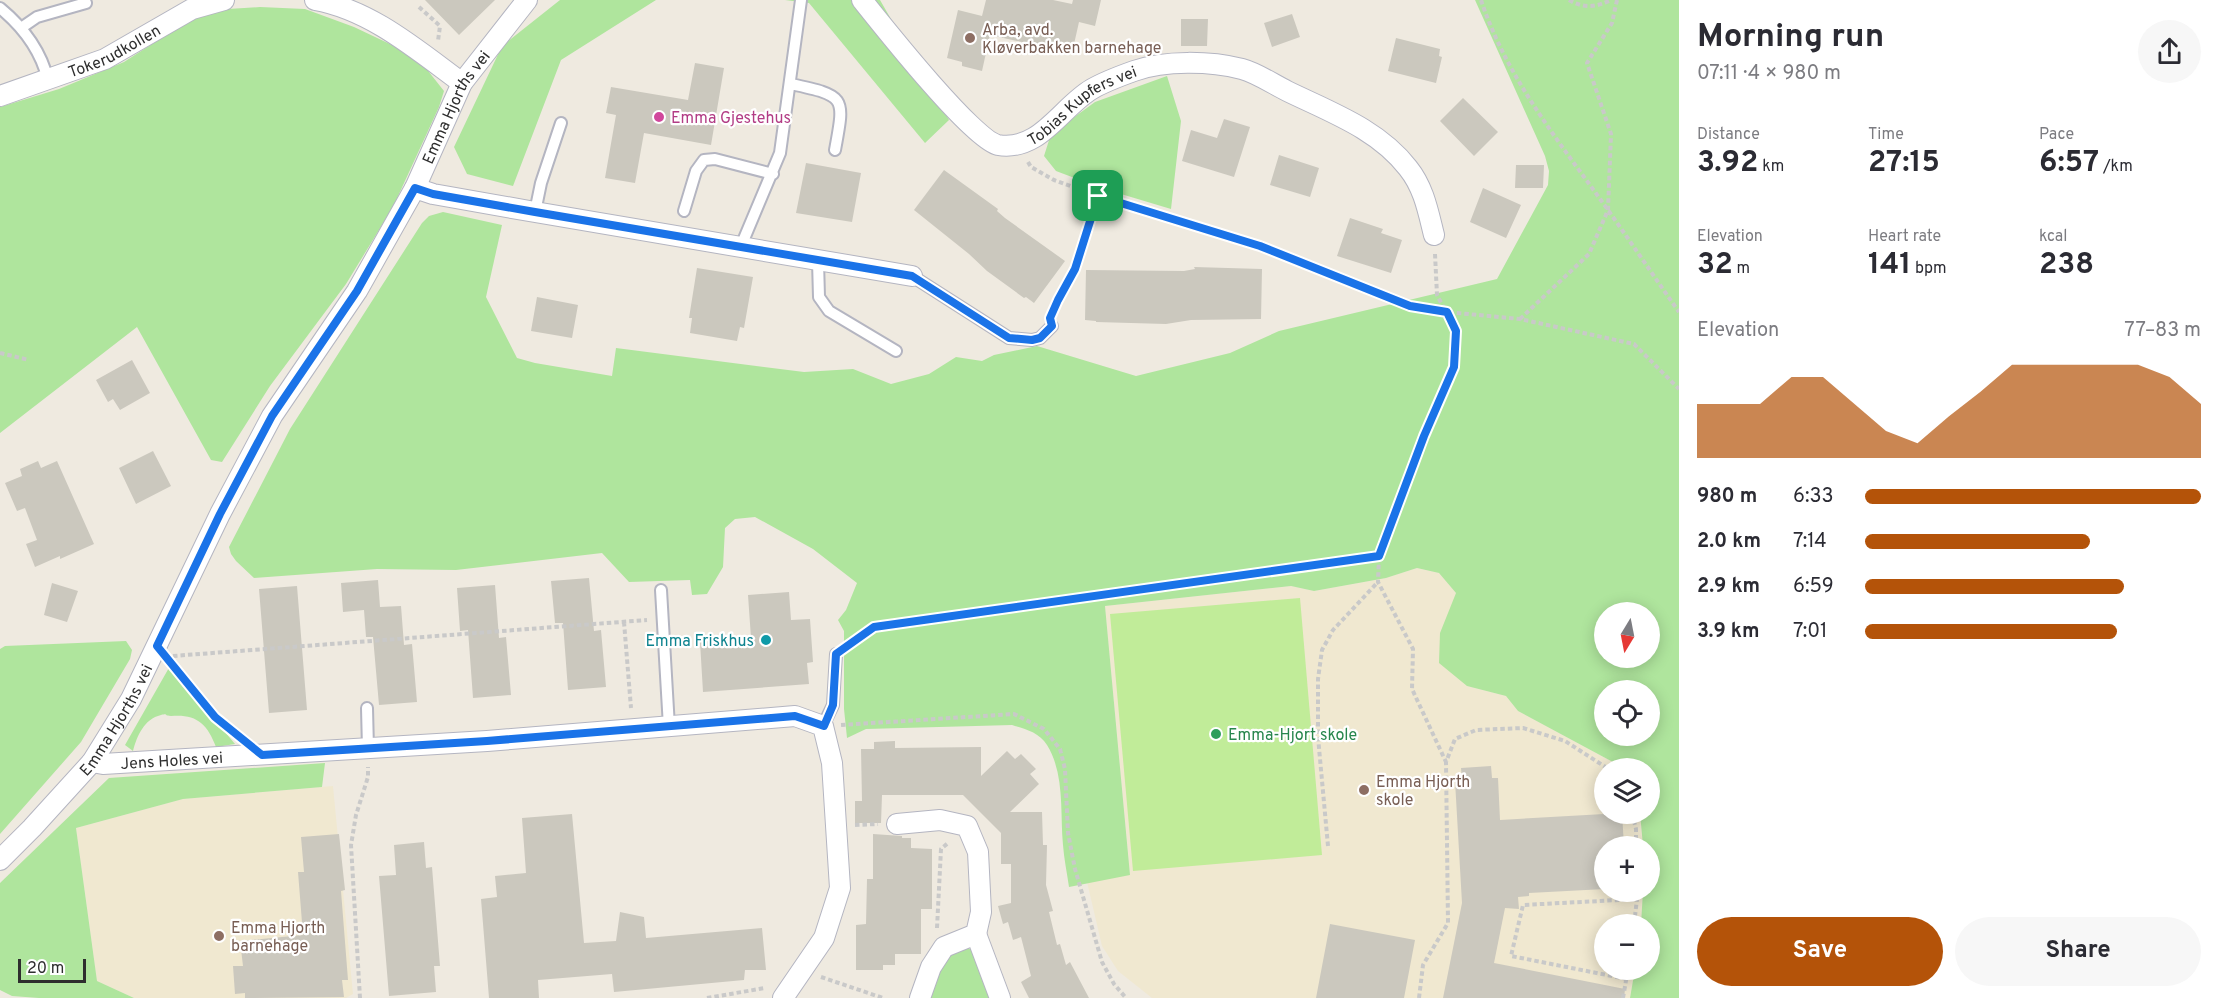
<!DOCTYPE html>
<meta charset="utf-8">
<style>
body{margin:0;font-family:Overpass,sans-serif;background:#f7f7f7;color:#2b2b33;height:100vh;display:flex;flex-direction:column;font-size:22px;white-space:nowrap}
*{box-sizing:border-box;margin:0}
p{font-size:20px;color:#7c7c81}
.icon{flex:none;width:33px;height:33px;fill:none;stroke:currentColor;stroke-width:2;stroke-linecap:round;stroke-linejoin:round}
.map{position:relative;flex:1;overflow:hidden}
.sheet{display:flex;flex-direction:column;background:#fff;width:540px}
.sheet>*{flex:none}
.needle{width:39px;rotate:190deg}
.fabs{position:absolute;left:1594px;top:602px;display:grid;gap:12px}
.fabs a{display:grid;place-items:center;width:66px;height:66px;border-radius:50%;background:#fff;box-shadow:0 3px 15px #0003;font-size:30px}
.scale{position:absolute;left:18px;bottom:15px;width:68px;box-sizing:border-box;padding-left:6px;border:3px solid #2e2e2e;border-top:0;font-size:16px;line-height:21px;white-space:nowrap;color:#2e2e2e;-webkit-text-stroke:4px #fff;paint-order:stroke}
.pin{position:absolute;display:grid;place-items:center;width:51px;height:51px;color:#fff;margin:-26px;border-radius:12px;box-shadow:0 3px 9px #0006}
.round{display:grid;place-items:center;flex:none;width:63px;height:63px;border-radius:32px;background:#f7f7f7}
.summary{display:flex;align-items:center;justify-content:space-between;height:102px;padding:0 18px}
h1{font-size:33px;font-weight:700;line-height:45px}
.figures{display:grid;grid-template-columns:repeat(3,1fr);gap:9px;height:102px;padding:6px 18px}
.figures div{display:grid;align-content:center}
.figures b{font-size:30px;font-weight:700}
.figures small{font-size:16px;font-weight:400}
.figures p{font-size:16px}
.chart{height:168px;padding:12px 18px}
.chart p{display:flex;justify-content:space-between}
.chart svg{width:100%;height:108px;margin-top:6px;fill:#b45309;opacity:.7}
.button{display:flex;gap:12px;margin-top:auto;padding:12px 18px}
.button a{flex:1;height:69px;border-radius:36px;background:#b45309;color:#fff;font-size:24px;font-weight:700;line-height:69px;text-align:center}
.button a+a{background:#f7f7f7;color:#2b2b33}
ul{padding:0 18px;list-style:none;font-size:20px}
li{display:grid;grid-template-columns:96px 72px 1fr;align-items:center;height:45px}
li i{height:15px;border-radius:8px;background:#b45309}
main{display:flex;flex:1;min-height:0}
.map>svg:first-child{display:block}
.education{fill:#f0e8d0}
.green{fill:#afe59d;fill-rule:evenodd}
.pitch{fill:#c1ec99}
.building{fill:#cbc8be}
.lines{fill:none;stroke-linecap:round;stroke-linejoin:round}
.lane-casing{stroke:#b4b5c1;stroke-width:14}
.street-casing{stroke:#b4b5c1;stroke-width:22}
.path{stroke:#c9c9c9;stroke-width:4;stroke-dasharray:4.5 3;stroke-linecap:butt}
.lane{stroke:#fff;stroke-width:10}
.street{stroke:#fff;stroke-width:20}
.route-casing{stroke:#fff;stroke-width:12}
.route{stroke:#1a73e8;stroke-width:8}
.education-dot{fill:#8d6e63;stroke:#fff;stroke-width:2}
.hotel-dot{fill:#d1479c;stroke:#fff;stroke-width:2}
.culture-dot{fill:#0f9aa8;stroke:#fff;stroke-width:2}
.leisure-dot{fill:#2e9e5b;stroke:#fff;stroke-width:2}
.labels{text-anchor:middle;stroke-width:4.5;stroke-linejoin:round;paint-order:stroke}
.education-label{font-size:16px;fill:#785e54;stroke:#fff;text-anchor:start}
.street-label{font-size:16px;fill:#2e2e2e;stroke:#fff}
.hotel-label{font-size:16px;fill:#b23c85;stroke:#fff;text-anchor:start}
.culture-label{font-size:16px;fill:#0d838f;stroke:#fff;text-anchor:end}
.leisure-label{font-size:16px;fill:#27864d;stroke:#fff;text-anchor:start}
</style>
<main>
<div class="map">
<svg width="1679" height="998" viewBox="0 0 1679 998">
<rect width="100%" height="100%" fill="#efeae0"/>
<path class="education" d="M 1417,568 L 1439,573 L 1456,593 L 1452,607 L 1467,686 L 1506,696 L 1518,711 L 1624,768 L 1605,768 L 1605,813 L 1640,813 L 1643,846 L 1605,846 L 1605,891 L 1643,891 L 1641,924 L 1605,924 L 1605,969 L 1635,969 L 1630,998 L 1152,998 L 1118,971 L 1102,946 L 1087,882 L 1130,874 L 1105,606 L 1291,586 L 1314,591 L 1386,578 Z
M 333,786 L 353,994 L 346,998 L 134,998 L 97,981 L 76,828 L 183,799 Z"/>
<path class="green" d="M 560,0 L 656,0 L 561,60 L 513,186 L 467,174 L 454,147 L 502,46 Z
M 785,0 L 880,0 L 949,120 L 925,143 L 809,3 Z
M 1475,0 L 1679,0 L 1679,998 L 1630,998 L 1635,969 L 1650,969 L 1650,924 L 1641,924 L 1643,891 L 1650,891 L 1650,846 L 1643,846 L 1640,813 L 1650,813 L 1650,768 L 1624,768 L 1518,711 L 1506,696 L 1467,686 L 1439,663 L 1440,633 L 1456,593 L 1439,573 L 1417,568 L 1386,578 L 1314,591 L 1291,586 L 1105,606 L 1130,875 L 1069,887 C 1067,873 1064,859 1063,845 C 1060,813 1065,774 1047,745 C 1039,732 1025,729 1012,725 L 866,729 L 847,738 L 844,709 L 844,631 L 838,620 L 846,610 L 857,583 L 813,549 L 755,517 L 735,519 L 725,528 L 723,567 L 707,594 L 692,595 L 690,580 L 629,582 L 602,553 L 456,570 L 377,569 L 254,578 L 236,561 L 231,554 L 229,547 L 290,429 L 422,223 L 429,216 L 443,212 L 502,225 L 486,297 L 517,358 L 535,363 L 612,376 L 616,348 L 804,372 L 853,369 L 891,384 L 929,374 L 956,357 L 982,361 L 994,355 L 1037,346 L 1136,376 L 1230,353 L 1279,331 L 1497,279 L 1548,185 L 1549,171 L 1545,156 ZM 1605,612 L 1650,612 L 1650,657 L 1605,657 ZM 1605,690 L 1650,690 L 1650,735 L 1605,735 Z
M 260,7 L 305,9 L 354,27 L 392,45 L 425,67 L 444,91 L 439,107 L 393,207 L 346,284 L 270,386 L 222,462 L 211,460 L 137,327 L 0,433 L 0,107 L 59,89 L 124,62 L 202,12 L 212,10 Z
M 1167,76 L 1181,121 L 1171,209 L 1101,188 L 1056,171 L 1044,156 L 1051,134 L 1095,102 Z
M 126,641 L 132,650 L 130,659 L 81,742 L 0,834 L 0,649 L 5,646 Z
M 170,666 L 235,744 L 216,747 C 207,723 196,714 171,716 C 163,716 169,713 161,715 C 144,719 137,736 133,751 L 125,745 Z
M 325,763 L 322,787 L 183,799 L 76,828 L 97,981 L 134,998 L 39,998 L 12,996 L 0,990 L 0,883 L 109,778 Z
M 958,949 L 975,949 L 992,998 L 927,998 L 941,962 Z"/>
<path class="pitch" d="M 1300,598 L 1322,855 L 1133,871 L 1110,614 Z"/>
<path class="building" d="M 425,0 L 495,0 L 459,35 Z
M 986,0 L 1053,0 L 1072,4 L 1073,0 L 1101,0 L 1095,26 L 1079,22 L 1072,53 L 990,35 L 982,71 L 962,66 L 962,62 L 947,58 L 958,10 L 982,16 Z
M 1292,14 L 1300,37 L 1272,47 L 1264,23 Z
M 1181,19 L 1208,19 L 1207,46 L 1181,46 Z
M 1396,38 L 1440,49 L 1439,56 L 1442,57 L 1436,83 L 1388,71 Z
M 695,63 L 724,68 L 711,145 L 644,133 L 635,183 L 605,178 L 616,115 L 606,113 L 611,87 L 688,100 Z
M 1463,98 L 1498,132 L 1474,156 L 1440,121 Z
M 1224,119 L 1250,127 L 1234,177 L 1182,161 L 1191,130 L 1217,138 Z
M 1279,155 L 1319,168 L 1310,197 L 1270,185 Z
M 806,163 L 861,173 L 852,222 L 796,213 Z
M 1516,165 L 1544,165 L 1543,188 L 1515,188 Z
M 944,170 L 998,209 L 997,211 L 1005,218 L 1065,261 L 1034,303 L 1026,297 L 1024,298 L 987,271 L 969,254 L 914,210 Z
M 1483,188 L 1521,205 L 1506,238 L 1470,222 Z
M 1350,218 L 1383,229 L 1381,233 L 1402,240 L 1391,273 L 1337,256 Z
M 1194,267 L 1262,269 L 1261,319 L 1191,320 L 1166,324 L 1096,322 L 1096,321 L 1085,320 L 1086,270 L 1184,271 L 1195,269 Z
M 697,268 L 753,277 L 744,328 L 740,327 L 737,341 L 690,333 L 692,318 L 689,318 Z
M 537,297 L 578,305 L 572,338 L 531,331 Z
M 132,360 L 150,393 L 120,410 L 113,399 L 108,402 L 96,380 Z
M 153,451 L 171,486 L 136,504 L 119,468 Z
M 38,461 L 41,468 L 57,461 L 94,544 L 60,559 L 60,556 L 35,567 L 26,544 L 37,540 L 25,508 L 17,511 L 5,483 L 22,476 L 20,469 Z
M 589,578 L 594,631 L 601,630 L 606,687 L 568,690 L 563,623 L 555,623 L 551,581 Z
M 378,580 L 380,607 L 401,606 L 404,645 L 412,644 L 417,702 L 379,705 L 373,637 L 366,637 L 364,610 L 343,612 L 341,583 Z
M 52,583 L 78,591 L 67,622 L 44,615 Z
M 495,585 L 499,638 L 506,637 L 511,695 L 473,698 L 468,630 L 460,631 L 457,588 Z
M 297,586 L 307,710 L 269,713 L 259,589 Z
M 789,592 L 791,620 L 810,619 L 813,662 L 807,663 L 809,684 L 703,692 L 700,642 L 751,638 L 748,595 Z
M 895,741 L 895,748 L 981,747 L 981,776 L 1007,751 L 1015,759 L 1021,754 L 1036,769 L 1030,774 L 1039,784 L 1010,812 L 1042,812 L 1043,845 L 1047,845 L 1046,885 L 1053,911 L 1049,912 L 1057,945 L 1060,944 L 1066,965 L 1070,962 L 1089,998 L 1029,998 L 1021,982 L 1031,976 L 1021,937 L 1013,940 L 1008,922 L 1003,924 L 998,906 L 1011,903 L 1011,864 L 1001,864 L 1001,833 L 963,795 L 882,795 L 881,823 L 855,823 L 855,801 L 862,801 L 861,749 L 874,749 L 874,742 Z
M 1491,766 L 1492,778 L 1498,778 L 1500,820 L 1622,813 L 1624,846 L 1605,846 L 1605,889 L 1529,893 L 1529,896 L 1518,897 L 1519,909 L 1505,908 L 1494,963 L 1625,989 L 1624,998 L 1443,998 L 1462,903 L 1455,781 L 1462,780 L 1461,768 Z
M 572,814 L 584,943 L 616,941 L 620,912 L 644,917 L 646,938 L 762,928 L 766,970 L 745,970 L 744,980 L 614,992 L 612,974 L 538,980 L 539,998 L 489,998 L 481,899 L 497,897 L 495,876 L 526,873 L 522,818 Z
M 339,834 L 345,890 L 341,891 L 348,980 L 342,980 L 344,997 L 245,998 L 245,993 L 235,994 L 233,966 L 243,966 L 240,941 L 303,935 L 298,872 L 304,872 L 301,837 Z
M 873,834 L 902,836 L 902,838 L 911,838 L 911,848 L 932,849 L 932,909 L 921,909 L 921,954 L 895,954 L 895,965 L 883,965 L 883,970 L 856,970 L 856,925 L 866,924 L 867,879 L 873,879 Z
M 424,842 L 426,868 L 432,867 L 440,966 L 434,966 L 436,992 L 389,996 L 379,876 L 396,875 L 394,845 Z
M 1330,924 L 1415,940 L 1404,998 L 1316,998 Z"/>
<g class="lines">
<defs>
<path id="lane" d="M 0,8 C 23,27 41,51 48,80
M 21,28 L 37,17 L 86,3
M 791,84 C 846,96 845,96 835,150
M 684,211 L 696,171 L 704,160 L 715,159 L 773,174
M 535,212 L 541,183 L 561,123
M 741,246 L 780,153 L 801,0
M 818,261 L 819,297 L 829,311 L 896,351
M 912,276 L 1009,338 L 1032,340 L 1040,338 L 1052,326
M 661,590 L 669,727
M 367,708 L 368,749
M 823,726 L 833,705 L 836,654"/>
<g id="street">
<path d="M 315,0 C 371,10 417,50 462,83"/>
<path id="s1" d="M 862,0 C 882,25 973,140 998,145 C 1040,152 1061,107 1092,89 C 1104,82 1120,76 1134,71 C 1165,60 1210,61 1242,69 C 1257,73 1273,84 1287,91 C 1330,112 1378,129 1408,168 C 1424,188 1428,211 1434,235"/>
<path id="s2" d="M 0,96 L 105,59 L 192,9 L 224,0"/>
<path d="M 415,188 L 433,194 L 535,212 L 912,276"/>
<path id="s3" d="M 92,762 L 103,764 L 487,741 L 795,716 L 823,726 L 832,763 L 840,888 L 824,938 L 783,998"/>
<path d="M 897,824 L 940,820 L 967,826 L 978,852 L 981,912 L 976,934 L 944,947 L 931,967 L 920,998"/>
<path id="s4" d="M 0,860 L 32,828 L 92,762 L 131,699 L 220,514 L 272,416 L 357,291 L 415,188 L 462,83 L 527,0"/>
<path d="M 976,934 L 1000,998"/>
</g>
</defs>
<use href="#lane" class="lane-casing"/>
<use href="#street" class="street-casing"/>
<path class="path" d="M 1481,0 C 1507,79 1561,144 1608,210 C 1632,244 1655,278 1679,312
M 1569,0 C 1585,9 1596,7 1611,0
M 419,7 L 440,26 L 438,41
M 1028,162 L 1031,167 L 1054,180 L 1098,196 L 1260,246 L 1410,306 L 1447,312 L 1520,319 L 1634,344 L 1679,389
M 1435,254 L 1437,295 L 1456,331 L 1454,367 L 1424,436 L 1379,556 L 1378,582 L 1413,649 L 1412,689 L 1446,762
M 1053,313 L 1075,269 L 1098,196
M 1520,319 L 1589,254 L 1608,210 L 1611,134 L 1587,63 L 1612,23 L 1617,0
M 0,353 L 29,360
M 624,622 L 631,708
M 847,646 L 874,627 L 1379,556
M 173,656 L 647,620
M 170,662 L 215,717 L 238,736
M 841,725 L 1014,714 L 1044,729 L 1060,749 L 1065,769 L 1068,833 L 1075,869 L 1102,962 L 1114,984 L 1126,998
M 1632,813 L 1636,829 L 1636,846
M 855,825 L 878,824
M 1328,846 L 1318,737 L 1318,679 L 1322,650 L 1333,630 L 1378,582
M 1634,924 L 1638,891
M 937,928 L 941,849 L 948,843
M 821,977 L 883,998
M 1627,979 L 1511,956 L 1523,905 L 1638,899
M 360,998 L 351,845 L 356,815 L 368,777 L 368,767
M 707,998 L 765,988
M 1419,998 L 1423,965 L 1448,923 L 1446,762 L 1455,739 L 1476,730 L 1523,728 L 1565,741 L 1607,768
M 1623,998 L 1628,969"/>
<use href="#lane" class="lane"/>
<use href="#street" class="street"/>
</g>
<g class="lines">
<defs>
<path id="route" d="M 415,188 L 433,194 L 535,212 L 912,276 L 1009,338 L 1032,340 L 1040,338 L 1052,326 L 1050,318 L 1058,300 L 1075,269 L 1098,196 L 1260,246 L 1410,306 L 1447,312 L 1456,331 L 1454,367 L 1424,436 L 1379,556 L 874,627 L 836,654 L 833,705 L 824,726 L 795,716 L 487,741 L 262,755 L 215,717 L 157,646 L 220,514 L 272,416 L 357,291 Z"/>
</defs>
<use href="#route" class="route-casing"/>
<use href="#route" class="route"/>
</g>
<g class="education-dot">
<circle cx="970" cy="38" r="6"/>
<circle cx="1364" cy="790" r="6"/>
<circle cx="219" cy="936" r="6"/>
</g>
<circle class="hotel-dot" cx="659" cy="117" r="6"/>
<circle class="culture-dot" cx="766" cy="640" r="6"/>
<circle class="leisure-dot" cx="1216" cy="734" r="6"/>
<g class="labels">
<g class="education-label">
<text x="982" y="35">Arba, avd.<tspan x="982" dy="18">Kløverbakken barnehage</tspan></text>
<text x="1376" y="787">Emma Hjorth<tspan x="1376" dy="18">skole</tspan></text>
<text x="231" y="933">Emma Hjorth<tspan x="231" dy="18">barnehage</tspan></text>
</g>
<g class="street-label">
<text dy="6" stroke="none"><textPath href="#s2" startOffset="123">Tokerudkollen</textPath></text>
<text dy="6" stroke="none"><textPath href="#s1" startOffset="296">Tobias Kupfers vei</textPath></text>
<text dy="6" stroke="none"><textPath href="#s4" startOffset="885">Emma Hjorths vei</textPath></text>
<text dy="6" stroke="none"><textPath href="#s4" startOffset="183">Emma Hjorths vei</textPath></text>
<text dy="6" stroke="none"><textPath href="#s3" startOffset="80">Jens Holes vei</textPath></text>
</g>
<g class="hotel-label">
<text x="671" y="123">Emma Gjestehus</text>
</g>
<g class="culture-label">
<text x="754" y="646">Emma Friskhus</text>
</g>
<g class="leisure-label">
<text x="1228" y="740">Emma-Hjort skole</text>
</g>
</g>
</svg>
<div class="fabs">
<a><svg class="needle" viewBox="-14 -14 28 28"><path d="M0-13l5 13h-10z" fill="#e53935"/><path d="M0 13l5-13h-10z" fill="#7c7c81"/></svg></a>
<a><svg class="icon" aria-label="locate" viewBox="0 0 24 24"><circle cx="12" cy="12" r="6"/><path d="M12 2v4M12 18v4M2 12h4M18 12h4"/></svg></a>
<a><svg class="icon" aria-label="layers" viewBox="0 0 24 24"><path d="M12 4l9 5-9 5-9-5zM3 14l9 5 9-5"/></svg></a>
<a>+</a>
<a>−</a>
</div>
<div class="scale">20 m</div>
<div class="pin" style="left:1098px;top:196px;background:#1e9e55"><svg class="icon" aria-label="arrive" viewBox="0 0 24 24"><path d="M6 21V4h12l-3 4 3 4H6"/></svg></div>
</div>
<section class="sheet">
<div class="summary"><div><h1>Morning run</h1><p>07:11 · 4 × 980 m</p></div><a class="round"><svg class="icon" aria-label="share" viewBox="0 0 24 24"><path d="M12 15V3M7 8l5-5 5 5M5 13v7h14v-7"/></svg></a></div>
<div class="figures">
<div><p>Distance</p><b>3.92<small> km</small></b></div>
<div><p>Time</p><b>27:15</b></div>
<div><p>Pace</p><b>6:57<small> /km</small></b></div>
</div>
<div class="figures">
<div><p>Elevation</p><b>32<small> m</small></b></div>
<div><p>Heart rate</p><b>141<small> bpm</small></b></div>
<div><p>kcal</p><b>238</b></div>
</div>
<div class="chart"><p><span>Elevation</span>77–83 m</p>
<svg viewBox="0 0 160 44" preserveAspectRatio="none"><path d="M0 44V22L10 22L20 22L30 11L40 11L50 22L60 33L70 38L80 27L90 17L100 6L110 6L120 6L130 6L140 6L150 11L160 22V44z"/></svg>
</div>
<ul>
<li><b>980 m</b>6:33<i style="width:100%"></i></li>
<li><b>2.0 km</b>7:14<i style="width:67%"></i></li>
<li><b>2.9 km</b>6:59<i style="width:77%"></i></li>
<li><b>3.9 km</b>7:01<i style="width:75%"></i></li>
</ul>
<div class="button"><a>Save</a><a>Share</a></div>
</section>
</main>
